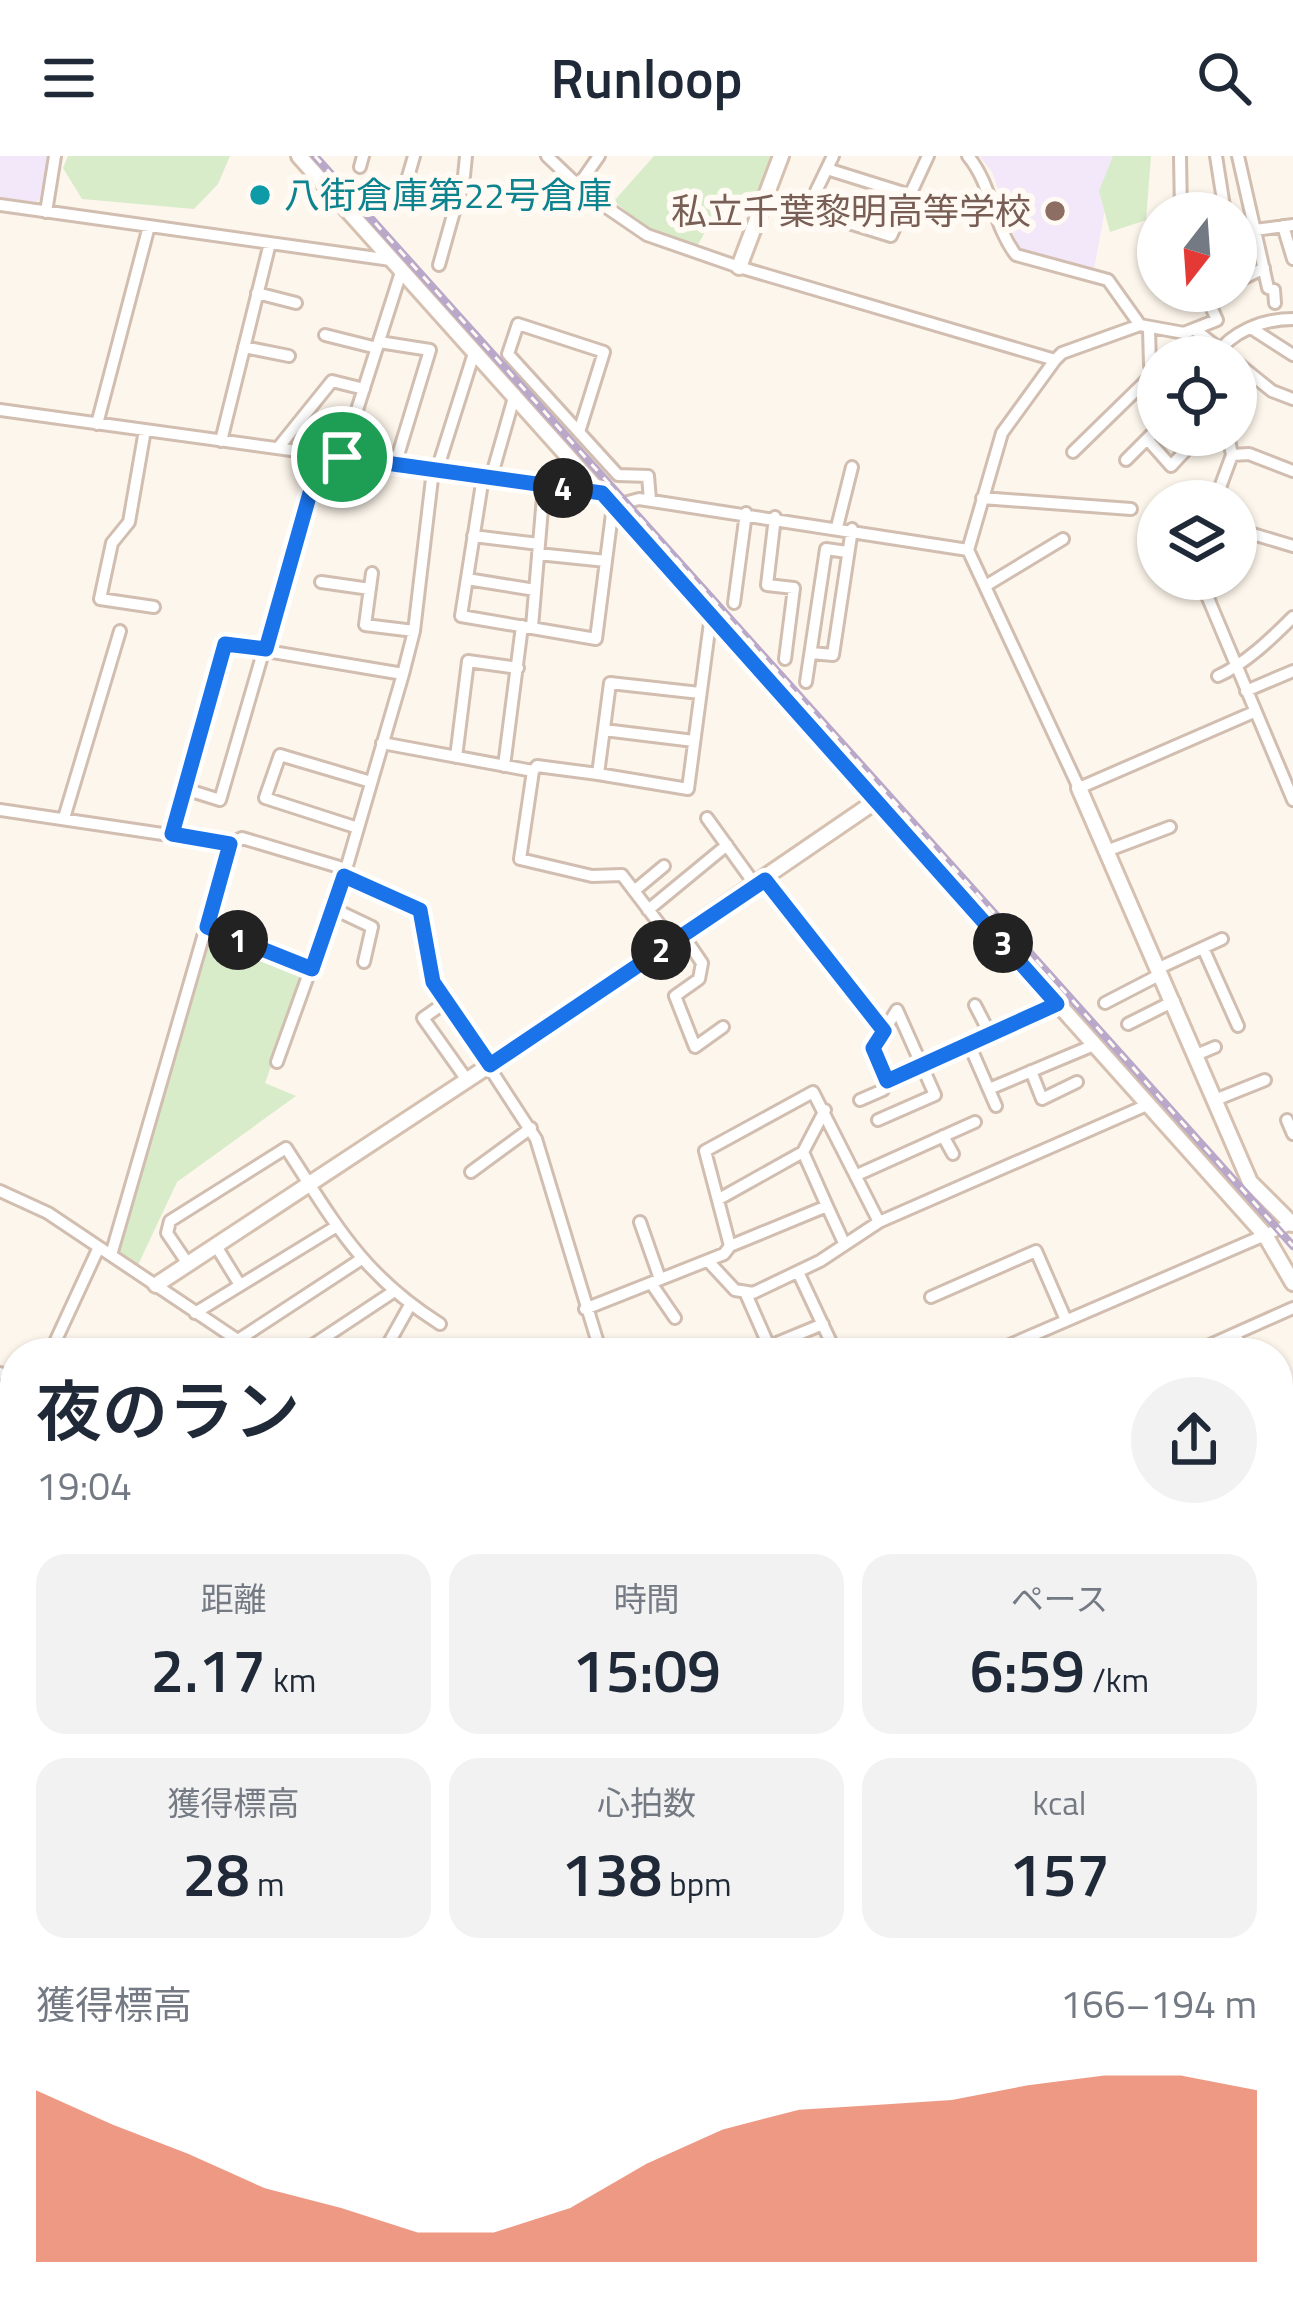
<!DOCTYPE html>
<html lang="ja">
<meta charset="utf-8">
<style>
body{margin:0;font-family:"Titillium Web","Noto Sans JP",sans-serif;background:#f2f2f3;color:#1f2937;height:100vh;display:flex;flex-direction:column;font-size:45px;white-space:nowrap}
*{box-sizing:border-box;margin:0}
p{font-size:39px;color:#747a83}
.icon{flex:none;width:66px;height:66px;fill:none;stroke:currentColor;stroke-width:2;stroke-linecap:round;stroke-linejoin:round}
.map{position:relative;flex:1;overflow:hidden}
.sheet{position:absolute;left:0px;top:1182px;width:1293px;height:972px;display:flex;flex-direction:column;background:#fff;border-radius:48px 48px 0 0;box-shadow:0 3px 9px #0004}
.sheet>*{flex:none}
.needle{width:78px;rotate:197deg}
.controls{position:absolute;left:1137px;top:36px;display:grid;gap:24px}
.controls a{display:grid;place-items:center;width:120px;height:120px;border-radius:50%;background:#fff;box-shadow:0 3px 9px #0004;font-size:60px}
.pin{position:absolute;display:grid;place-items:center;width:102px;height:102px;color:#fff;margin:-51px;border:6px solid #fff;border-radius:50%;box-shadow:0 3px 12px #0007}
.km{position:absolute;width:60px;height:60px;margin:-30px;border-radius:50%;background:#222;color:#fff;font-size:33px;line-height:60px;text-align:center}
.round{display:grid;place-items:center;flex:none;width:126px;height:126px;border-radius:63px;background:#f2f2f3}
.headline{display:flex;align-items:center;justify-content:space-between;height:204px;padding:0 36px}
h1{font-size:66px;font-weight:600;line-height:90px}
.stats{display:grid;grid-template-columns:repeat(3,1fr);gap:18px;height:204px;padding:12px 36px}
.stats div{display:grid;align-content:center;border-radius:30px;background:#f2f2f3;text-align:center}
.stats b{font-size:60px;font-weight:600}
.stats small{font-size:33px;font-weight:400}
.stats p{font-size:33px}
.chart{height:336px;padding:24px 36px}
.chart p{display:flex;justify-content:space-between}
.chart svg{width:100%;height:216px;margin-top:12px;fill:#e76f51;opacity:.7}
header{display:flex;justify-content:space-between;align-items:center;height:156px;padding:0 36px;background:#fff;font-size:54px;font-weight:600}
.map>svg:first-child{display:block}
.education{fill:#f3e8fa}
.green{fill:#d8ecc9}
.lines{fill:none;stroke-linecap:round;stroke-linejoin:round}
.street-casing{stroke:#d1beb0;stroke-width:16}
.secondary-casing{stroke:#d6c0b0;stroke-width:20}
.street{stroke:#fff;stroke-width:10}
.secondary{stroke:#fff;stroke-width:14}
.rail-casing{stroke:#b9a8c9;stroke-width:8}
.rail{stroke:#fffaf3;stroke-width:3;stroke-dasharray:9;stroke-linecap:butt}
.route-casing{stroke:#fff;stroke-width:24}
.route{stroke:#1a73e8;stroke-width:15}
.culture-dot{fill:#0f9aa8;stroke:#fffaf3;stroke-width:4.5}
.education-dot{fill:#8d6e63;stroke:#fffaf3;stroke-width:4.5}
.labels{text-anchor:middle;stroke-width:12;stroke-linejoin:round;paint-order:stroke}
.culture-label{font-size:36px;fill:#0d838f;stroke:#fffaf3;text-anchor:start}
.education-label{font-size:36px;fill:#785e54;stroke:#fffaf3;text-anchor:end}
</style>
<header><svg class="icon" aria-label="menu" viewBox="0 0 24 24"><path d="M4 6h16M4 12h16M4 18h16"/></svg>Runloop<svg class="icon" aria-label="search" viewBox="0 0 24 24"><circle cx="10" cy="10" r="6"/><path d="M15 15l6 6"/></svg></header>
<div class="map">
<svg width="1293" height="2154" viewBox="0 0 1293 2154">
<rect width="100%" height="100%" fill="#fdf6ec"/>
<path class="education" d="M 0,0 L 50,0 L 43,41 L 36,46 L 0,41 Z
M 979,0 L 1115,0 L 1094,113 L 1019,94 L 992,16 Z"/>
<path class="green" d="M 68,0 L 230,0 L 218,28 L 194,53 L 82,43 L 63,12 Z
M 654,0 L 774,0 L 750,60 L 718,53 L 696,92 L 649,75 L 614,45 Z
M 1113,0 L 1151,0 L 1146,64 L 1110,76 L 1099,35 Z
M 208,775 L 306,814 L 265,927 L 296,940 L 177,1026 L 138,1109 L 116,1095 Z
M 703,2139 L 861,2139 L 856,2154 L 697,2154 Z"/>
<g class="lines">
<defs>
<path id="street" d="M 547,0 L 587,38 L 647,79 L 739,111 L 1055,204
M 833,0 L 807,54 L 891,80 L 928,0
M 968,0 C 992,29 993,69 1016,99 L 1108,124 L 1140,169
M 1180,0 L 1181,57
M 1216,0 L 1225,57
M 1238,0 L 1268,132 L 1274,134 L 1275,147
M 360,11 L 363,0
M 827,13 L 910,39
M 578,30 L 599,0
M 401,45 L 414,0
M 0,49 L 391,104
M 46,56 L 55,0
M 1283,70 L 1293,103
M 1255,74 L 1293,69
M 1236,99 L 1244,121
M 439,109 L 464,20 L 466,0
M 1236,126 L 1264,112
M 257,137 L 296,147
M 1251,172 L 1293,199
M 1149,173 L 1150,209 L 1158,223
M 1194,173 L 1230,201
M 325,179 L 377,192
M 379,186 L 430,194 L 395,309
M 244,191 L 289,200
M 1214,201 C 1232,175 1263,163 1293,163
M 1236,206 L 1272,235 L 1293,243
M 1236,234 L 1249,217
M 0,254 L 602,337
M 97,268 L 149,70
M 145,274 L 129,366 L 112,387 L 100,443 L 154,451
M 579,276 L 604,196 L 518,168 L 508,198 L 618,319 L 648,320 L 650,344
M 1148,284 L 1171,310 L 1200,279
M 221,285 L 270,87
M 278,292 L 332,225 L 364,233
M 1073,296 L 1154,217
M 1232,299 L 1249,298 L 1293,315
M 342,301 L 402,113
M 1126,304 L 1158,272
M 437,314 L 475,194
M 483,321 L 461,460 L 596,483 L 613,350 L 639,343 L 968,394 L 1079,632 L 1254,556
M 491,322 L 515,238
M 982,342 L 1131,353
M 1215,345 L 1232,299 L 1228,279
M 775,361 L 767,429 L 794,432 L 785,503
M 837,371 L 852,311
M 1236,373 L 1293,390
M 473,380 L 539,388
M 968,394 L 1002,277 L 1055,204 L 1062,197 L 1140,169 L 1184,177 L 1217,164 L 1204,135
M 538,398 L 606,405
M 372,417 L 365,469 L 414,475
M 467,423 L 535,434
M 1200,423 L 1293,644
M 321,426 L 370,433
M 987,429 L 1063,383
M 734,447 L 746,357
M 532,471 L 544,329
M 811,497 L 833,499 L 852,373
M 1218,520 C 1245,508 1271,483 1293,461
M 806,526 L 826,393 L 847,396
M 1246,535 L 1293,515
M 700,537 L 610,527 L 598,618 L 688,633 L 711,459
M 604,574 L 694,585
M 382,587 L 533,615 L 520,703 L 592,720 L 622,719 L 673,786
M 456,601 L 468,505 L 518,512
M 504,610 L 522,470
M 533,615 L 537,610 L 598,618
M 185,633 L 220,644 L 321,298
M 0,654 L 230,688 L 242,682 L 346,713
M 64,662 L 120,475
M 707,662 L 756,730
M 358,672 L 265,642 L 280,599 L 371,626
M 173,678 L 225,488 L 403,518
M 1109,694 L 1170,671
M 344,720 L 420,754 L 433,825 L 536,983 L 601,1197
M 765,724 L 884,875
M 634,735 L 664,710
M 332,752 L 372,771 L 364,806
M 648,754 L 727,689
M 207,771 L 312,813
M 683,779 L 702,807 L 699,823 L 675,840 L 695,891 L 723,871
M 1203,792 L 1238,870
M 1159,812 L 1222,783
M 446,846 L 423,862 L 467,924
M 1105,847 L 1161,818
M 975,849 L 990,878
M 1128,868 L 1174,845
M 969,888 L 996,950
M 1196,899 L 1215,891
M 277,906 L 344,720 L 403,518 L 414,475 L 433,314
M 1031,915 L 1042,943 L 1077,926
M 989,933 L 1094,889
M 860,944 L 883,934 L 887,925 L 1057,848
M 1215,944 L 1265,924
M 878,964 L 935,939 L 897,854 L 873,892 L 887,925
M 1287,964 L 1293,978
M 943,980 L 953,998
M 471,1016 L 531,972
M 857,1019 L 975,966
M 0,1035 L 48,1057 L 257,1197
M 719,1043 L 803,996
M 827,1050 L 844,1087
M 640,1066 L 660,1123
M 216,1090 L 240,1129
M 730,1090 L 705,995 L 813,936 L 879,1066
M 111,1099 L 230,688
M 708,1105 L 735,1134 L 753,1137 L 820,1105 L 879,1066 L 1147,949
M 188,1108 L 167,1077 L 170,1065 L 286,992 C 335,1067 361,1118 440,1168
M 798,1116 L 836,1197
M 651,1127 L 675,1162
M 746,1138 L 772,1197
M 931,1141 L 1036,1095 L 1066,1164
M 585,1153 L 724,1098 L 730,1090 L 827,1050 L 803,996 L 825,954
M 195,1157 L 337,1070
M 1235,1178 L 1244,1197
M 235,1186 L 360,1104
M 50,1197 L 99,1091
M 301,1197 L 393,1136
M 380,1197 L 386,1192 L 410,1149
M 753,1197 L 823,1168
M 991,1197 L 1293,1067
M 1192,1197 L 1293,1152
M 0,1217 L 15,1224
M 0,1303 L 15,1272
M 1278,1443 L 1291,1462 L 1278,1470
M 0,1455 L 15,1499
M 1278,1522 L 1293,1512
M 1278,1571 L 1293,1561
M 0,1616 L 15,1611
M 1278,1631 L 1293,1629
M 0,1654 L 15,1649
M 0,1688 L 15,1682
M 1278,1722 L 1293,1724
M 1278,1771 L 1293,1773
M 1278,1851 L 1293,1853
M 1278,2104 L 1293,2104
M 418,2139 L 421,2154
M 1092,2139 L 1094,2154
M 1176,2139 L 1233,2154
M 844,2154 L 849,2139
M 1012,2154 L 1012,2144 L 1045,2147"/>
<path id="secondary" d="M 299,0 L 1265,1079 L 1293,1127
M 739,111 L 781,0
M 1079,632 L 1250,1026 L 1292,1068
M 156,1129 L 490,909 L 876,645
M 1278,1369 L 1293,1359
M 0,1916 L 15,1912
M 1278,1947 L 1293,1861
M 1229,2154 L 1232,2139"/>
</defs>
<use href="#street" class="street-casing"/>
<use href="#secondary" class="secondary-casing"/>
<use href="#street" class="street"/>
<use href="#secondary" class="secondary"/>
<defs>
<path id="rail" d="M 315,0 L 1293,1090"/>
</defs>
<use href="#rail" class="rail-casing"/>
<use href="#rail" class="rail"/>
</g>
<g class="lines">
<defs>
<path id="route" d="M 321,298 L 602,337 L 1057,848 L 887,925 L 873,892 L 884,875 L 765,724 L 490,909 L 433,826 L 420,754 L 344,720 L 312,813 L 207,771 L 230,688 L 172,678 L 225,488 L 266,493 Z"/>
</defs>
<use href="#route" class="route-casing"/>
<use href="#route" class="route"/>
</g>
<circle class="culture-dot" cx="260" cy="39" r="12"/>
<circle class="education-dot" cx="1055" cy="55" r="12"/>
<g class="labels">
<g class="culture-label">
<text x="284" y="52">八街倉庫第22号倉庫</text>
</g>
<g class="education-label">
<text x="1031" y="68">私立千葉黎明高等学校</text>
</g>
</g>
</svg>
<div class="controls">
<a><svg class="needle" viewBox="-14 -14 28 28"><path d="M0-13l5 13h-10z" fill="#e53935"/><path d="M0 13l5-13h-10z" fill="#747a83"/></svg></a>
<a><svg class="icon" aria-label="locate" viewBox="0 0 24 24"><circle cx="12" cy="12" r="6"/><path d="M12 2v4M12 18v4M2 12h4M18 12h4"/></svg></a>
<a><svg class="icon" aria-label="layers" viewBox="0 0 24 24"><path d="M12 4l9 5-9 5-9-5zM3 14l9 5 9-5"/></svg></a>
</div>
<div class="pin" style="left:342px;top:301px;background:#1e9e55"><svg class="icon" aria-label="arrive" viewBox="0 0 24 24"><path d="M6 21V4h12l-3 4 3 4H6"/></svg></div>
<b class="km" style="left:238px;top:784px">1</b>
<b class="km" style="left:661px;top:794px">2</b>
<b class="km" style="left:1003px;top:787px">3</b>
<b class="km" style="left:563px;top:332px">4</b>
<section class="sheet">
<div class="headline"><div><h1>夜のラン</h1><p>19:04</p></div><a class="round"><svg class="icon" aria-label="share" viewBox="0 0 24 24"><path d="M12 15V3M7 8l5-5 5 5M5 13v7h14v-7"/></svg></a></div>
<div class="stats">
<div><p>距離</p><b>2.17<small> km</small></b></div>
<div><p>時間</p><b>15:09</b></div>
<div><p>ペース</p><b>6:59<small> /km</small></b></div>
</div>
<div class="stats">
<div><p>獲得標高</p><b>28<small> m</small></b></div>
<div><p>心拍数</p><b>138<small> bpm</small></b></div>
<div><p>kcal</p><b>157</b></div>
</div>
<div class="chart"><p><span>獲得標高</span>166–194 m</p>
<svg viewBox="0 0 160 44" preserveAspectRatio="none"><path d="M0 44V9L10 16L20 22L30 29L40 33L50 38L60 38L70 33L80 24L90 17L100 13L110 12L120 11L130 8L140 6L150 6L160 9V44z"/></svg>
</div>
</section>
</div>
